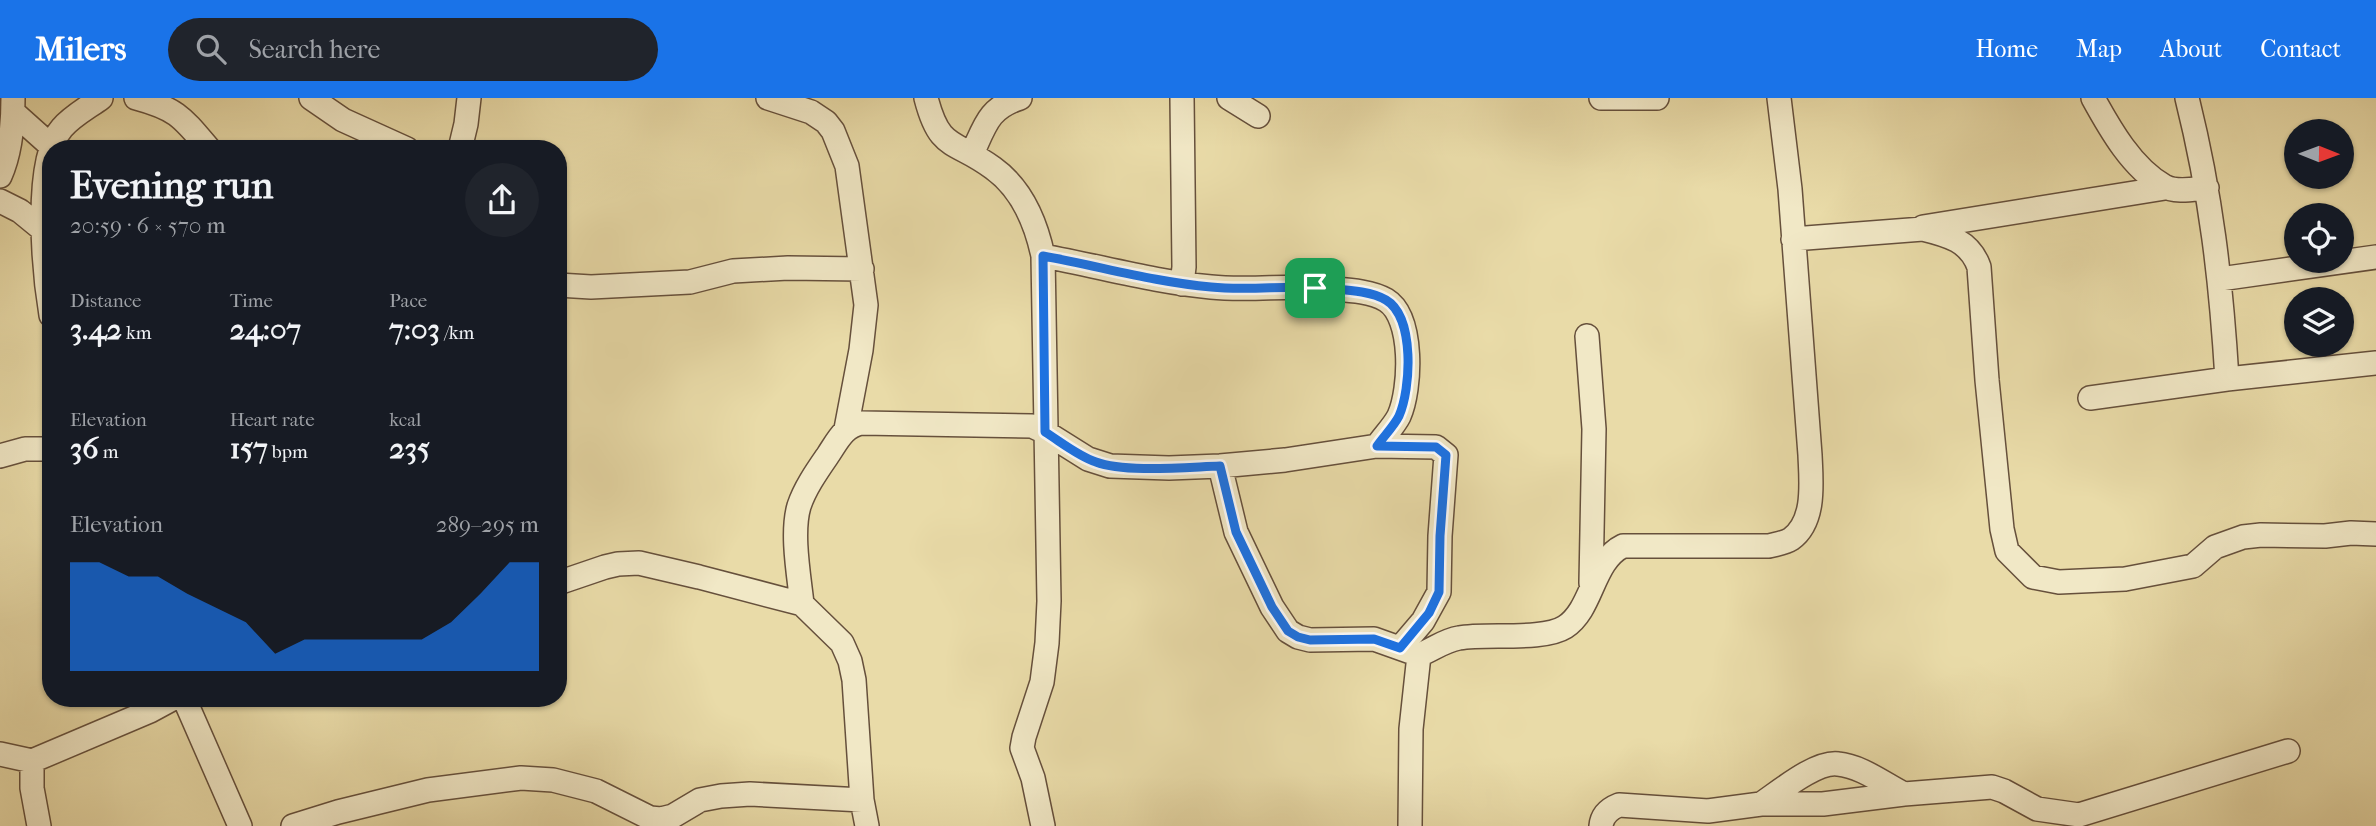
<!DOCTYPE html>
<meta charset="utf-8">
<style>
body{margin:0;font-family:"IM FELL French Canon",serif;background:#20242c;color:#f1f3f6;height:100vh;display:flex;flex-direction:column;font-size:26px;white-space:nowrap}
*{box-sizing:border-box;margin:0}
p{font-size:23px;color:#9ea1a6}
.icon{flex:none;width:38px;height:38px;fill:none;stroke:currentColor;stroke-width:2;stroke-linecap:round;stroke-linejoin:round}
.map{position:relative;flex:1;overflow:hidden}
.panel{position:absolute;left:42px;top:42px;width:525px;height:567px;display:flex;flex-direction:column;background:#171b24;border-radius:28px;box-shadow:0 2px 5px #0004}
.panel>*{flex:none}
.needle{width:46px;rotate:91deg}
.controls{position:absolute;left:2284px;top:21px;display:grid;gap:14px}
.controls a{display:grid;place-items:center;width:70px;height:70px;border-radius:50%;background:#171b24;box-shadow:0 2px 5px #0004;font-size:35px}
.pin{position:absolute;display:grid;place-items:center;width:60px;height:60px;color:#fff;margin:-30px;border-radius:14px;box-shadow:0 4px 10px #0006}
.round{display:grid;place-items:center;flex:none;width:74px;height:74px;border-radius:37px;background:#20242c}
.headline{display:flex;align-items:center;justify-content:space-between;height:119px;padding:0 28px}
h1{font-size:38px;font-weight:700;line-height:52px}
.figures{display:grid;grid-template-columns:repeat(3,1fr);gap:10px;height:119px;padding:7px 28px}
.figures div{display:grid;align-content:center}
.figures b{font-size:30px;font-weight:700}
.figures small{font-size:19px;font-weight:400}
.figures p{font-size:19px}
.chart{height:196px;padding:14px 28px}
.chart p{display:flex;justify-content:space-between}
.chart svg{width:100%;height:126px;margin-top:7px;fill:#1a73e8;opacity:.7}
header{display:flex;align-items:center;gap:42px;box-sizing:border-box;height:98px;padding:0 35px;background:#1a73e8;color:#fff}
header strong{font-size:33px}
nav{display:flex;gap:38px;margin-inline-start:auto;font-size:24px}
.search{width:490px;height:63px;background:#20242c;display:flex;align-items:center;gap:18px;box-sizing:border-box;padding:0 24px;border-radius:38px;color:#9ea1a6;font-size:26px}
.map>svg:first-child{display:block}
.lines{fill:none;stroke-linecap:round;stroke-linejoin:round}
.minor-casing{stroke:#66503c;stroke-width:26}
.minor{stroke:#f1e8c6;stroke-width:23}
.route-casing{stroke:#fff;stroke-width:14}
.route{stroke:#1a73e8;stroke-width:9}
</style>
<header>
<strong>Milers</strong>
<div class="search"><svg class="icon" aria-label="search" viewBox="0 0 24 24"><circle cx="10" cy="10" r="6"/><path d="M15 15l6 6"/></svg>Search here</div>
<nav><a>Home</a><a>Map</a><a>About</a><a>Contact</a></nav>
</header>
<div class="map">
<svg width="2376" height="728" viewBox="0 0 2376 728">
<rect width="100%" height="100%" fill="#e9dba8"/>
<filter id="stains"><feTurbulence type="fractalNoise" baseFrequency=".00286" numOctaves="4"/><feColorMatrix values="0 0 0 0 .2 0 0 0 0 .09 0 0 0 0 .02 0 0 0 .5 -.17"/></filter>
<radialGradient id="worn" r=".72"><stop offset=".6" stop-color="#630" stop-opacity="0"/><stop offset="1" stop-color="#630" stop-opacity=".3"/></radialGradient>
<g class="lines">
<defs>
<path id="minor" d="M 136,0 C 177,11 182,19 209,51
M 311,0 L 343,22 L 407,51
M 768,0 L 811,14 L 826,24 L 833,33 L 847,68 L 866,207 L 861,252 L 846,331
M 926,0 C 940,54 954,41 993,70 C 1021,90 1036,125 1043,158 C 1099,168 1154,184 1211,189 C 1248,193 1286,187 1323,190 C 1342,192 1369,192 1386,202 C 1414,219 1411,291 1399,318 C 1394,328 1384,338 1377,348
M 1182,0 L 1184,169 L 1182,186
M 1229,0 L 1258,18
M 1601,0 L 1657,0
M 2093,0 C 2110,31 2132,70 2164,88 C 2175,95 2194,91 2207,90
M 2187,0 C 2211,96 2221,182 2227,281
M 13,14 L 51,48
M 460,51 L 466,26 L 469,0
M 972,56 C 985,28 988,10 1020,0
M 0,78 C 10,56 13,25 13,0
M 0,103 L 20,113 L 42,131
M 1923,129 L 2165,90
M 1793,141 L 1923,131 C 1948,137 1970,143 1979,169 L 1987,282 L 2002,431 L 2007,453 L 2033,479 L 2059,484 L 2125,481 L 2193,468 L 2215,449 L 2243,439 L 2261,437 L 2325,438 L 2351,435 L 2376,436
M 2220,181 L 2376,159
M 558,187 L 591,189 L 690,184 L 733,173 L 788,170 L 862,171
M 51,217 C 44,175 33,62 62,30 C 72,18 89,9 101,0
M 1587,238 L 1594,331 L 1591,485
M 2090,300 L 2227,281 L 2376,265
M 0,358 L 25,351 L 51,351
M 1220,368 L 1236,434 L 1272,509 L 1288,533 L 1298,539 L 1310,542 L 1374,541 L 1419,557 C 1432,552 1445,542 1459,540 C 1486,535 1543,543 1565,529 C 1593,511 1592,463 1623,448 L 1769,448 C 1776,446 1785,445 1791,441 C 1816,423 1811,383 1810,357 L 1790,91 L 1779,0
M 558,485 L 605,469 L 618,466 L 639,465 L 699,479 L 802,506 L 842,545 L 850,563 L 854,582 L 862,702 L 867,728
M 802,506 C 799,478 791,435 799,408 C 805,390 817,373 828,357 C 838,342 844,328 862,325 L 1032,328 L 1045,334 L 1088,361 L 1110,368 L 1169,370 L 1220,368 L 1285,362 L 1377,348 L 1436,349 L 1446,357 L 1440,438 L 1439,494 L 1423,523 L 1400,550
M 184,600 L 240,728
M 0,656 L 32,663 L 150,613 L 174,600
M 32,663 L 32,690 L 39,728
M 1761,706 C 1779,694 1816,663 1838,666 C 1861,668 1884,686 1904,696
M 293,728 L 338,714 L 428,692 L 521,680 L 553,682 L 596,693 L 650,720 L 661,721 L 673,718 L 700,702 L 721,698 L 750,696 L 862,702
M 1043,728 L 1033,680 L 1022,650 L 1024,639 L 1042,584 L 1047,545 L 1049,503 L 1043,158
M 1410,728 L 1411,631 L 1419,557
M 1601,728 C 1602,717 1609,711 1619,707 L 1708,713 L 1761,706 L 1823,706 L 1904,696 L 1992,689 L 2004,693 L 2037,711 L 2079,717 L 2288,653"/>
</defs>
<use href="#minor" class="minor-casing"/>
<use href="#minor" class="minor"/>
</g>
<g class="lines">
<defs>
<path id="route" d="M 1043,158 C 1099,168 1154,184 1211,189 C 1248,193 1286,187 1323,190 C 1342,192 1369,192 1386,202 C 1415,219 1411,291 1399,318 C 1394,328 1384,338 1377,348 L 1436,349 L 1446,357 L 1440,438 L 1439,494 L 1429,515 L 1400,550 L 1374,541 L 1310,542 L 1298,539 L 1288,533 L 1272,509 L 1236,434 L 1220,368 C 1188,369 1124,375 1096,364 C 1078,358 1061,344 1045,334 Z"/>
</defs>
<use href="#route" class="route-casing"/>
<use href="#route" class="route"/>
</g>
<rect width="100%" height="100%" filter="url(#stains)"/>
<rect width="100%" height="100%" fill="url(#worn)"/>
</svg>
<div class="controls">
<a><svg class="needle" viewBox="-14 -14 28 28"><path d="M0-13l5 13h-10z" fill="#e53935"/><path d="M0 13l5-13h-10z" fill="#9ea1a6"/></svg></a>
<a><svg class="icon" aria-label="locate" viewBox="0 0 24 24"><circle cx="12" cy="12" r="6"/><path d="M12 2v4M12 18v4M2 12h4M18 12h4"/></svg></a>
<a><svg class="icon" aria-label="layers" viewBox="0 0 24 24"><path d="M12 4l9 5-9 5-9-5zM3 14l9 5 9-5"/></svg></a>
</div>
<div class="pin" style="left:1315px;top:190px;background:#1e9e55"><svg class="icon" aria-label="arrive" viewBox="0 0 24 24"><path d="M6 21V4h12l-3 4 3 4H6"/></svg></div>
<section class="panel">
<div class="headline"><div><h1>Evening run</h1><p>20:59 · 6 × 570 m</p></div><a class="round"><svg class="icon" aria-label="share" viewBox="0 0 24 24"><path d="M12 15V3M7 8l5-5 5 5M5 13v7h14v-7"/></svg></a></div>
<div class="figures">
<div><p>Distance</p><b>3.42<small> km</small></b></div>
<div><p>Time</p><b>24:07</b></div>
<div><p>Pace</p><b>7:03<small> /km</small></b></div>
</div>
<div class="figures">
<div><p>Elevation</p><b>36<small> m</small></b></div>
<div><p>Heart rate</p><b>157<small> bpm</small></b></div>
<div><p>kcal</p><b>235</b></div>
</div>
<div class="chart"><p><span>Elevation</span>289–295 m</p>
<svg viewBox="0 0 160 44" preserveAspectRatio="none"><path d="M0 44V6L10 6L20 11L30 11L40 17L50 22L60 27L70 38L80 33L90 33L100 33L110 33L120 33L130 27L140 17L150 6L160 6V44z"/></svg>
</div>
</section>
</div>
